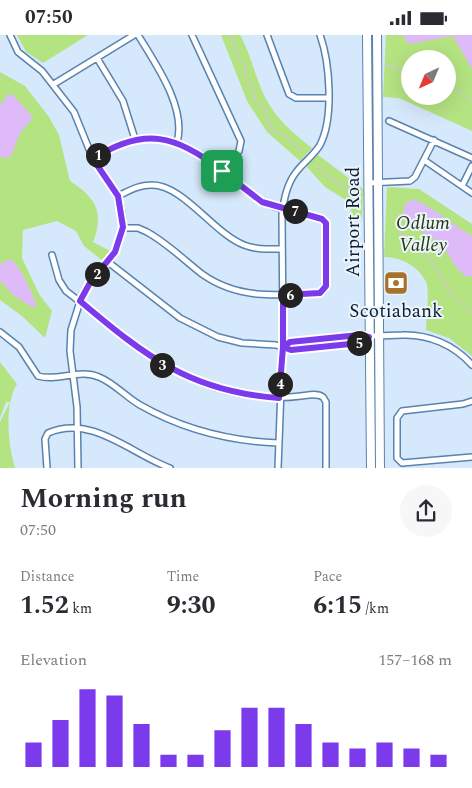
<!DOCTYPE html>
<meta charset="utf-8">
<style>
body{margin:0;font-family:Spectral,serif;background:#f7f7f7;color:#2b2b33;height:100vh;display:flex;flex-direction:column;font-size:19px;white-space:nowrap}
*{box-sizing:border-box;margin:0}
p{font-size:16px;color:#7c7c81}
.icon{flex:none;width:28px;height:28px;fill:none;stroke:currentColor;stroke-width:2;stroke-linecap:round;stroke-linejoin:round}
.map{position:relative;height:433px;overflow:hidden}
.panel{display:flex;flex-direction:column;background:#fff;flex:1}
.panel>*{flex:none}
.needle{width:32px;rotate:224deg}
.controls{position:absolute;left:401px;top:15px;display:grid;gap:10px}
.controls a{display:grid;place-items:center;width:55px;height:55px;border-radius:50%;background:#fff;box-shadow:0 5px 20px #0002;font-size:25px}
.pin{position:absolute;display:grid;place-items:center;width:42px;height:42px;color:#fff;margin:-21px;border-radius:10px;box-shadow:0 2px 8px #0006}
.km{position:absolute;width:25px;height:25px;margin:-12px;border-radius:50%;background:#222;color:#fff;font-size:14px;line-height:25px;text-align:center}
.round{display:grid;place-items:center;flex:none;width:52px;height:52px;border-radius:26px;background:#f7f7f7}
.head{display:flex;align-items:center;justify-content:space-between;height:85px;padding:0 20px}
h1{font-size:28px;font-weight:700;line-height:38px}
.stats{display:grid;grid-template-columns:repeat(3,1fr);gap:8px;height:85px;padding:5px 20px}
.stats div{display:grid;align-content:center}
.stats b{font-size:25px;font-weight:700}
.stats small{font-size:14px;font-weight:400}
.stats p{font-size:14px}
.chart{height:140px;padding:10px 20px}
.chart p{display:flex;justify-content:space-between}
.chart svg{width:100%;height:90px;margin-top:5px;stroke:#7c3aed;stroke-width:6}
.status{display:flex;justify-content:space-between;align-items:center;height:35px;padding:0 25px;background:#fff;direction:ltr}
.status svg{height:14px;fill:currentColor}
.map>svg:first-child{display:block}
.green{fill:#b4e482;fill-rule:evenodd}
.water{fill:#debaf9}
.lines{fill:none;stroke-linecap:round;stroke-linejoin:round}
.stream{stroke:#debaf9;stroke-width:1}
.minor-casing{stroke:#5983ae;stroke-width:8}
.secondary-casing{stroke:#5983ae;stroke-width:10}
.minor{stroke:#fff;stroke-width:5}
.secondary{stroke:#fff;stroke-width:8}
.route-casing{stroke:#fff;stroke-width:10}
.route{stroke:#7c3aed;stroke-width:6}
.labels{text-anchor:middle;stroke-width:4;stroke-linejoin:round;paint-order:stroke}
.street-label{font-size:19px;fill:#0e1f30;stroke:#ebf4fd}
.park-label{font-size:19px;font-style:italic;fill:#233707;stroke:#ebf4fd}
.poi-label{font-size:19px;fill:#0e1f30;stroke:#ebf4fd}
</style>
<div class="status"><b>07:50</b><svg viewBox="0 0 49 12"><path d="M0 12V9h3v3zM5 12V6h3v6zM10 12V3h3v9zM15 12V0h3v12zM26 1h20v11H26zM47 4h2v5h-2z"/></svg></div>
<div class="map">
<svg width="472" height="433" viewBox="0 0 472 433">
<rect width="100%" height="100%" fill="#d6e8fb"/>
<path class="green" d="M 17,0 L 88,0 L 43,28 L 26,17 Z
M 221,0 L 240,0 C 251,19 255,42 265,62 C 276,84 293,98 312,113 L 300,126 L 267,97 L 247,66 Z
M 386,0 L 472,0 L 472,96 L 399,63 L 383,62 ZM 410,24 L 448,24 L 448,61 L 410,61 Z
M 0,37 L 25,51 L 49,82 L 59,100 L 70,146 C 95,162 105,177 93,207 L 112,217 L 104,227 L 84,211 L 76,196 L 57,186 L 23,195 L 22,223 L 39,259 L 52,276 L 45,303 L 23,282 L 0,265 Z
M 317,119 L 363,154 L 362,183 L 355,184 L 346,165 L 325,152 L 306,131 Z
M 387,152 L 419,154 L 472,189 L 472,321 L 449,303 L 426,295 C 426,284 430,256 426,247 C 418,231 401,222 384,222 Z
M 0,327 L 17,349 C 4,371 8,409 15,433 L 0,433 L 0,387 L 10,367 L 6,367 L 0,383 Z"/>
<path class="water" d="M 402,0 L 472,0 L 472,34 L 453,1 L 409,9 Z
M 9,59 L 13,60 L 31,80 L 32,84 L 20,98 L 12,119 L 8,123 L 0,122 L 0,70 Z
M 413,164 C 435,173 452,190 472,201 L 472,241 L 466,242 L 456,232 L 441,208 L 403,185 L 404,170 Z
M 11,224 C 21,233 32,257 36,270 L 33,273 L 13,260 L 0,245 L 0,229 Z"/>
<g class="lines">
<path class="stream" d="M 228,0 L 233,4 L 237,22 L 245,30 L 245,43 L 252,52 L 255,66 L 265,74 L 271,95 L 287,102 L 301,117
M 386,30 L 410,38
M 448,52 L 460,56 L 472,67
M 316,130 L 330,143 L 350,155
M 398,196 L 418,210 L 433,229 L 451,259 L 472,278"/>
<defs>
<path id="minor" d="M 10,0 L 18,17 L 42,36 L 74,77 L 91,119 L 118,161 L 122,178 L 123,193 L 117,213 L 82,260 L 71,295 L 70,316 L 77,372 L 78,433
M 138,0 C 155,28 187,73 177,107
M 192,0 L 241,106 L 239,116 L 222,136
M 267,0 L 289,59 L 296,63 L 328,63
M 97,23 L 123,66 L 135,104
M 54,49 L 134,0
M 389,86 L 472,123
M 93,124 C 152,88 180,102 230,142 C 239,150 249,159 260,165 C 278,176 302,177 322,184 L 327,191 L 327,249 L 323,256 L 316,258 C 276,261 237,264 202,239 C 184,225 167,208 147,197 L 138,193 L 123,193
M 424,125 L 472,158
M 368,148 L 410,146 L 415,142 L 434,105
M 462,151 L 472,131
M 118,161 C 129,156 138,150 151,150 C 183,149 213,198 244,210 C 257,215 269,214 282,214
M 52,220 L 59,245 L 66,256 C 119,296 166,343 233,357 C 255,362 279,364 301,361 C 309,360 317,358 323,362 L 326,367 L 326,433
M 108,227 L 180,283 L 218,302 L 242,308 L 276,310 L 291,315 L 360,308 L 369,302
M 0,297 L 19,312 L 38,341 C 58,347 79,333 99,342 C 114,348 126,362 140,370 C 184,395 228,406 278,408
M 283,312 L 290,307 L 359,299 C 373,303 387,300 402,300 C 429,299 454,310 472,330
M 472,366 L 463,369 L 402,376 L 397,383 L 397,423 L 402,428 L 472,422
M 47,433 L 45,404 L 48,398 C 92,379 131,419 170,433
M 278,433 L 283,302 L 282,179 C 284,164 287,148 297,136 C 304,127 314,120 320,110 C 334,83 330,28 320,0"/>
<path id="secondary" d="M 367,0 L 371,433
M 377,0 L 380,433"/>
</defs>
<use href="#minor" class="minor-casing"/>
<use href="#secondary" class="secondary-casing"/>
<use href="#minor" class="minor"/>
<use href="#secondary" class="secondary"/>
</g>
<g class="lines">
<defs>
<path id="route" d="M 222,136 C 177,100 144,91 93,124 L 118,161 L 123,192 L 115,217 L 91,246 L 80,266 C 145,321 191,357 279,363 L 283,312 L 290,307 L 359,300 L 369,302 L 360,308 L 291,315 L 283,312 L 283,260 L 320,258 L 326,251 L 326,188 L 322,184 L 262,167 L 222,136"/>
</defs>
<use href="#route" class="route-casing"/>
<use href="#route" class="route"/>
</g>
<defs>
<symbol id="bank-square" viewBox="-11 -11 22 22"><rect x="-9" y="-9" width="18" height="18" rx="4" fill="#a7722c" stroke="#ebf4fd"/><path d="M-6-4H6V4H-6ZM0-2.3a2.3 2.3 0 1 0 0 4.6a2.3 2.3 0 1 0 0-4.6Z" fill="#fff"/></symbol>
</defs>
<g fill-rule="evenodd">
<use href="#bank-square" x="382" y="234" width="28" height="28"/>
</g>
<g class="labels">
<g class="street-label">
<text transform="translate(352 187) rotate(-90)" y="7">Airport Road</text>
</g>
<g class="park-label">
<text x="423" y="194">Odlum<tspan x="423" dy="22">Valley</tspan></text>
</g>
<g class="poi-label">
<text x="396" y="282">Scotiabank</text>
</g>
</g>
</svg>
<div class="controls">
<a><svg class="needle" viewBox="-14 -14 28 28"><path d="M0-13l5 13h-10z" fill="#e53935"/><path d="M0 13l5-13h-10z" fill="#7c7c81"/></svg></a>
</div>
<div class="pin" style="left:222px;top:136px;background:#1e9e55"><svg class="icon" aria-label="arrive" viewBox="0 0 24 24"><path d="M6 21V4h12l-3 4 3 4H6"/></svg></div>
<b class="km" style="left:98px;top:120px">1</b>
<b class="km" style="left:97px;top:239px">2</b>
<b class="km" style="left:162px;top:330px">3</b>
<b class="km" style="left:280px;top:349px">4</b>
<b class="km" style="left:359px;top:308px">5</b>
<b class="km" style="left:290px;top:260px">6</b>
<b class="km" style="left:295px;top:176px">7</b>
</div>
<section class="panel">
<div class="head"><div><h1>Morning run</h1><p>07:50</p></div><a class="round"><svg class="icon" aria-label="share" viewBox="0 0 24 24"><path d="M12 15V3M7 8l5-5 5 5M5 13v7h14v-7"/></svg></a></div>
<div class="stats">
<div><p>Distance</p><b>1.52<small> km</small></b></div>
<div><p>Time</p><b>9:30</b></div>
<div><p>Pace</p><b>6:15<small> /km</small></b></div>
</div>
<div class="chart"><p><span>Elevation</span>157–168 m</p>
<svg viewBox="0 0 160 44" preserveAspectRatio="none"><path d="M5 44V32M15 44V21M25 44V6M35 44V9M45 44V23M55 44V38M65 44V38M75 44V26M85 44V15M95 44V15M105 44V23M115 44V32M125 44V35M135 44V32M145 44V35M155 44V38"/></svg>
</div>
</section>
